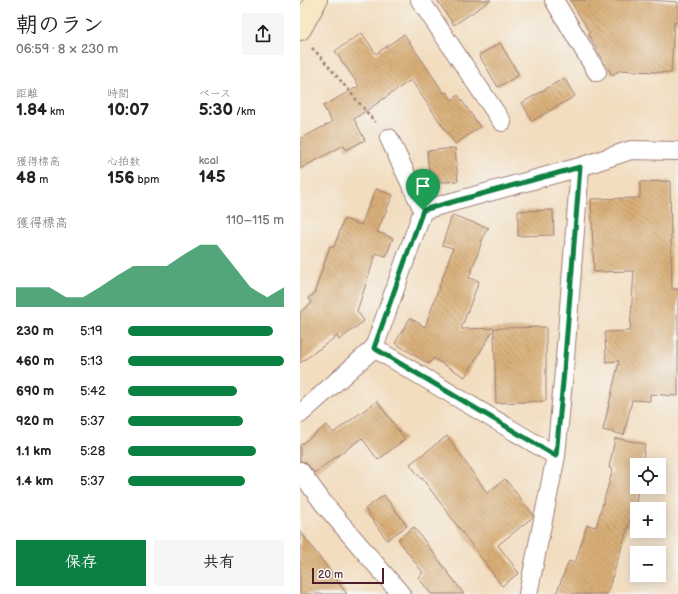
<!DOCTYPE html>
<html lang="ja">
<meta charset="utf-8">
<style>
body{margin:0;font-family:"Balsamiq Sans","Klee One",sans-serif;background:#f6f6f6;color:#202124;height:100vh;display:flex;flex-direction:column;font-size:15px;white-space:nowrap}
*{box-sizing:border-box;margin:0}
p{font-size:13px;color:#757577}
.icon{flex:none;width:22px;height:22px;fill:none;stroke:currentColor;stroke-width:2;stroke-linecap:round;stroke-linejoin:round}
.map{position:relative;flex:1;overflow:hidden}
.side{display:flex;flex-direction:column;background:#fff;width:300px}
.side>*{flex:none}
.tools{position:absolute;left:330px;top:458px;display:grid;gap:8px}
.tools a{display:grid;place-items:center;width:36px;height:36px;border-radius:0px;background:#fff;box-shadow:0 2px 10px #0003;font-size:20px}
.scale{position:absolute;left:12px;bottom:10px;width:72px;box-sizing:border-box;padding-left:4px;border:2px solid #4a1f2b;border-top:0;font-size:11px;line-height:14px;white-space:nowrap;color:#4a1f2b;-webkit-text-stroke:3px #f6f6f2;paint-order:stroke}
.pin{position:absolute;display:grid;place-items:center;width:34px;height:34px;color:#fff;margin:-41px -17px;border-radius:50% 50% 50% 0;rotate:-45deg;box-shadow:0 0 4px #0007}
.pin .icon{rotate:45deg}
.round{display:grid;place-items:center;flex:none;width:42px;height:42px;border-radius:0px;background:#f6f6f6}
.summary{display:flex;align-items:center;justify-content:space-between;height:68px;padding:0 16px}
h1{font-size:22px;font-weight:600;line-height:30px}
.stats{display:grid;grid-template-columns:repeat(3,1fr);gap:6px;height:68px;padding:4px 16px}
.stats div{display:grid;align-content:center}
.stats b{font-size:17px;font-weight:600}
.stats small{font-size:11px;font-weight:400}
.stats p{font-size:11px}
.chart{height:112px;padding:8px 16px}
.chart p{display:flex;justify-content:space-between}
.chart svg{width:100%;height:72px;margin-top:4px;fill:#0b8043;opacity:.7}
.action{display:flex;gap:8px;margin-top:auto;padding:8px 16px}
.action a{flex:1;height:46px;border-radius:0px;background:#0b8043;color:#fff;font-size:16px;font-weight:600;line-height:46px;text-align:center}
.action a+a{background:#f6f6f6;color:#202124}
ul{padding:0 16px;list-style:none;font-size:13px}
li{display:grid;grid-template-columns:64px 48px 1fr;align-items:center;height:30px}
li i{height:10px;border-radius:5px;background:#0b8043}
main{display:flex;flex:1;min-height:0}
.map>svg:first-child{display:block}
.building{fill:url(#building-back-hatch)}
.lines{fill:none;stroke-linecap:round;stroke-linejoin:round}
.street-casing{stroke:#9e7e75;stroke-width:20}
.secondary-casing{stroke:#9e7e75;stroke-width:24}
.path{stroke:#9e7e75;stroke-width:2.5;stroke-dasharray:3 3;stroke-linecap:butt}
.street{stroke:#fff;stroke-width:18}
.secondary{stroke:#f7e9c3;stroke-width:22}
.route-casing{stroke:#fff;stroke-width:8}
.route{stroke:#0b8043;stroke-width:5}
</style>
<main>
<section class="side">
<div class="summary"><div><h1>朝のラン</h1><p>06:59 · 8 × 230 m</p></div><a class="round"><svg class="icon" aria-label="share" viewBox="0 0 24 24"><path d="M12 15V3M7 8l5-5 5 5M5 13v7h14v-7"/></svg></a></div>
<div class="stats">
<div><p>距離</p><b>1.84<small> km</small></b></div>
<div><p>時間</p><b>10:07</b></div>
<div><p>ペース</p><b>5:30<small> /km</small></b></div>
</div>
<div class="stats">
<div><p>獲得標高</p><b>48<small> m</small></b></div>
<div><p>心拍数</p><b>156<small> bpm</small></b></div>
<div><p>kcal</p><b>145</b></div>
</div>
<div class="chart"><p><span>獲得標高</span>110–115 m</p>
<svg viewBox="0 0 160 44" preserveAspectRatio="none"><path d="M0 44V32L10 32L20 32L30 38L40 38L50 32L60 25L70 19L80 19L90 19L100 12L110 6L120 6L130 19L140 32L150 38L160 32V44z"/></svg>
</div>
<ul>
<li><b>230 m</b>5:19<i style="width:93%"></i></li>
<li><b>460 m</b>5:13<i style="width:100%"></i></li>
<li><b>690 m</b>5:42<i style="width:70%"></i></li>
<li><b>920 m</b>5:37<i style="width:74%"></i></li>
<li><b>1.1 km</b>5:28<i style="width:82%"></i></li>
<li><b>1.4 km</b>5:37<i style="width:75%"></i></li>
</ul>
<div class="action"><a>保存</a><a>共有</a></div>
</section>
<div class="map">
<svg width="378" height="594" viewBox="0 0 378 594">
<defs>
<pattern id="building-back-hatch" width="6" height="6" patternUnits="userSpaceOnUse"><rect width="6" height="6" fill="#d9af78"/><path d="M-1 5l2 2M0 0l6 6M5-1l2 2" fill="none" stroke="#b28e63"/></pattern>
</defs>
<rect width="100%" height="100%" fill="#f6f6f2"/>
<filter id="ink" filterUnits="userSpaceOnUse"><feTurbulence type="fractalNoise" baseFrequency=".025" numOctaves="2"/><feDisplacementMap in="SourceGraphic" scale="8" xChannelSelector="R" yChannelSelector="G"/><feConvolveMatrix kernelMatrix="1 2 1 2 8 2 1 2 1" color-interpolation-filters="sRGB"/></filter>
<filter id="wash" filterUnits="userSpaceOnUse"><feTurbulence type="fractalNoise" baseFrequency=".012" numOctaves="4" result="noise"/><feDisplacementMap in="SourceGraphic" scale="16" xChannelSelector="R" yChannelSelector="G"/><feGaussianBlur stdDeviation="0.9" result="paint"/><feColorMatrix in="noise" values="0 0 0 0 0 0 0 0 0 0 0 0 0 0 0 0 0 1.4 0 .05"/><feComposite in="paint" operator="in"/></filter>
<g filter="url(#wash)">
<rect width="100%" height="100%" fill="#f2ddbf"/>
<g id="blocks">
<path class="building" d="M 137,0 L 191,0 L 154,25 Z
M 270,0 L 350,0 L 378,2 L 378,23 L 374,22 L 371,73 L 320,70 L 312,75 L 288,34 L 290,33 Z
M 62,33 L 76,54 L 104,34 L 144,93 L 146,92 L 152,100 L 158,95 L 180,127 L 155,144 L 111,80 L 54,119 L 65,140 L 46,150 L 44,145 L 0,169 L 0,139 L 32,122 L 23,106 L 59,86 L 35,51 Z
M 200,43 L 219,75 L 198,87 L 179,55 Z
M 264,78 L 275,96 L 232,121 L 222,103 Z
M 155,148 L 158,181 L 130,183 L 127,151 Z
M 370,181 L 372,289 L 378,289 L 378,396 L 350,394 L 350,401 L 332,400 L 324,435 L 303,430 L 319,361 L 306,362 L 305,332 L 330,331 L 334,271 L 294,272 L 291,199 L 340,198 L 340,182 Z
M 76,189 L 93,195 L 77,232 L 93,238 L 86,256 L 76,253 L 57,311 L 64,321 L 39,340 L 37,336 L 0,363 L 0,312 L 12,303 L 8,298 L 14,294 L 30,246 L 34,247 L 44,219 L 61,225 Z
M 253,210 L 254,235 L 218,236 L 218,211 Z
M 152,215 L 189,228 L 186,230 L 169,278 L 179,281 L 161,329 L 246,327 L 246,401 L 196,403 L 194,329 L 165,377 L 133,358 L 129,364 L 95,343 L 110,318 L 125,327 L 153,248 L 142,245 Z
M 77,401 L 105,439 L 78,460 L 62,438 L 14,473 L 8,465 L 5,462 L 0,461 L 0,445 L 27,425 L 33,433 Z
M 147,436 L 187,493 L 205,479 L 233,514 L 233,517 L 198,545 L 219,573 L 202,586 L 122,478 L 121,479 L 110,464 Z
M 315,438 L 345,444 L 342,465 L 337,465 L 337,498 L 307,594 L 256,594 L 269,561 L 275,563 L 287,525 L 296,527 L 313,469 L 309,468 Z
M 84,495 L 107,526 L 87,540 L 65,509 Z
M 114,527 L 164,594 L 131,594 L 118,577 L 123,573 L 98,539 Z
M 0,531 L 47,594 L 0,594 Z"/>
</g>
</g>
<g filter="url(#ink)">
<use href="#blocks" fill-opacity="0" stroke="#9e7e75" stroke-width="1"/>
<g class="lines">
<defs>
<path id="street" d="M 120,0 L 202,122
M 254,0 L 297,72
M 89,138 L 123,210
M 74,348 L 256,456
M 0,414 L 74,348 L 123,210 L 280,167 L 331,150 L 378,151
M 0,471 L 24,504 L 101,594
M 228,594 L 256,456 L 264,371 L 280,167"/>
<path id="secondary" d="M 0,29 L 16,0"/>
</defs>
<use href="#street" class="street-casing"/>
<use href="#secondary" class="secondary-casing"/>
<path class="path" d="M 12,48 L 20,56 L 75,122"/>
<use href="#street" class="street"/>
<use href="#secondary" class="secondary"/>
</g>
</g>
<g class="lines" filter="url(#ink)">
<defs>
<path id="route" d="M 280,167 L 264,371 L 256,456 L 74,348 L 123,210 Z"/>
</defs>
<use href="#route" class="route-casing"/>
<use href="#route" class="route"/>
</g>
</svg>
<div class="tools">
<a><svg class="icon" aria-label="locate" viewBox="0 0 24 24"><circle cx="12" cy="12" r="6"/><path d="M12 2v4M12 18v4M2 12h4M18 12h4"/></svg></a>
<a>+</a>
<a>−</a>
</div>
<div class="scale">20 m</div>
<div class="pin" style="left:123px;top:210px;background:#1e9e55"><svg class="icon" aria-label="arrive" viewBox="0 0 24 24"><path d="M6 21V4h12l-3 4 3 4H6"/></svg></div>
</div>
</main>
